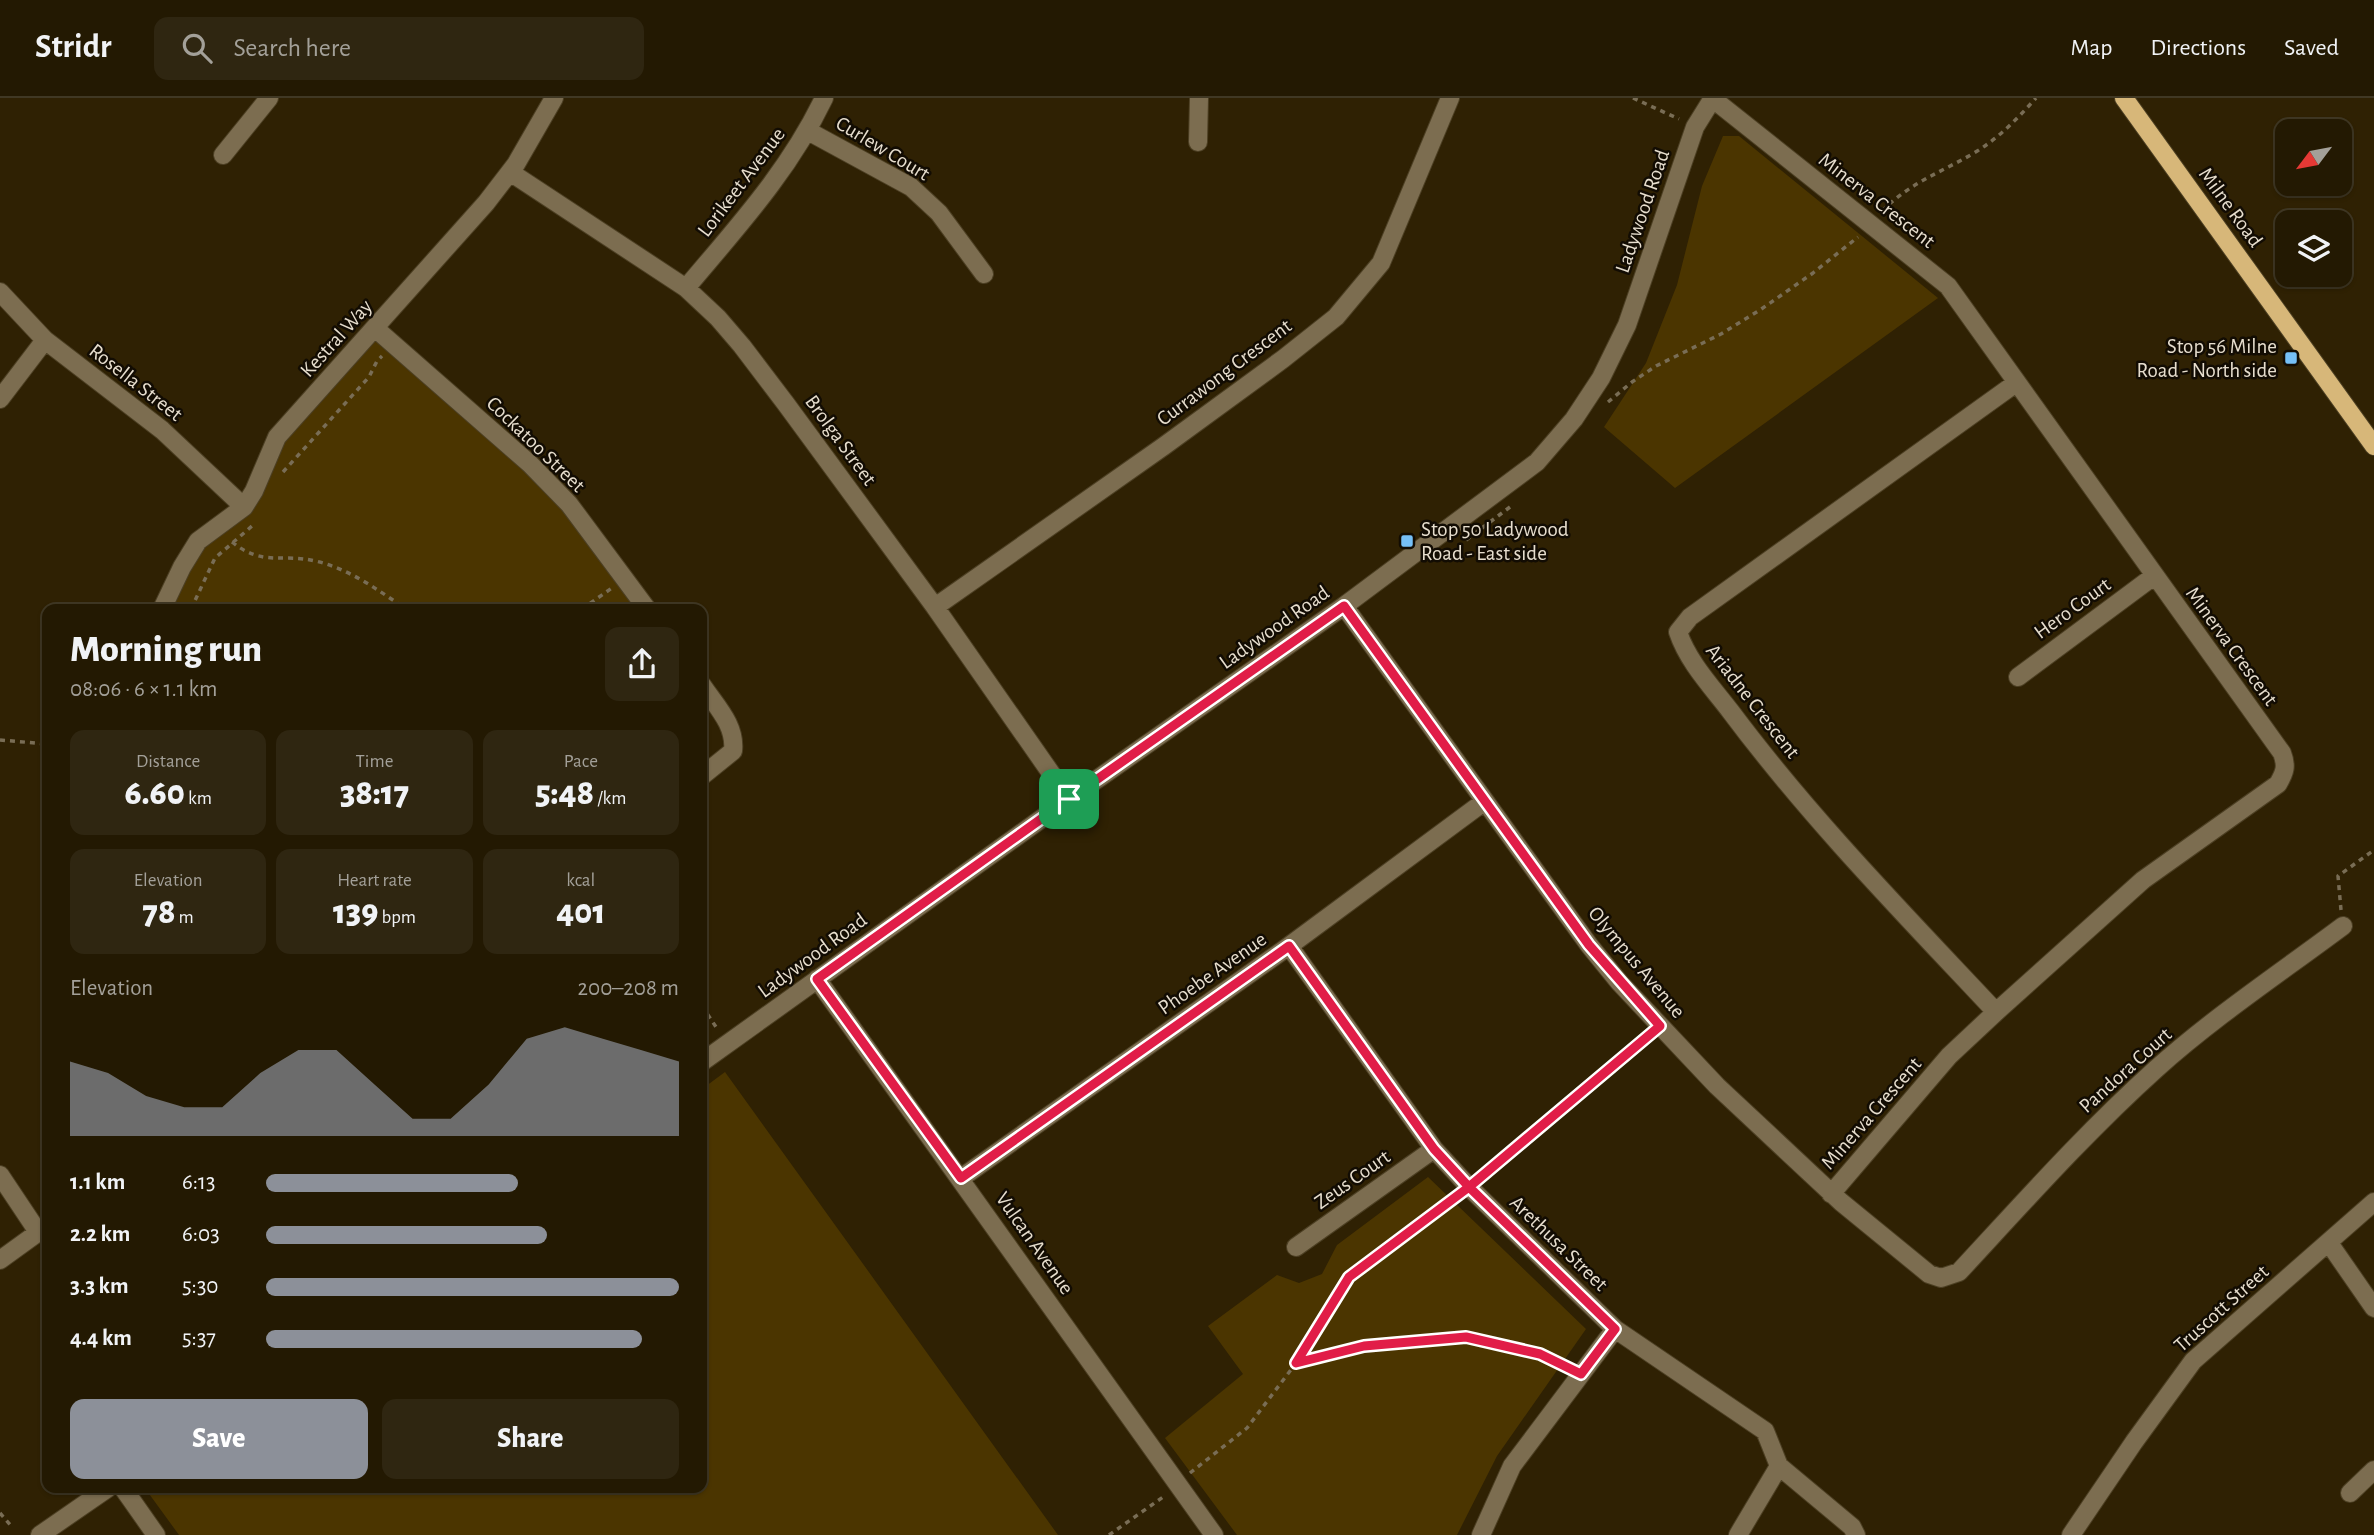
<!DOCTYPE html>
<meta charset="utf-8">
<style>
body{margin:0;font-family:"Alegreya Sans",sans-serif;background:#2f2611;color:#f1f3f6;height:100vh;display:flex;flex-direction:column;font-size:26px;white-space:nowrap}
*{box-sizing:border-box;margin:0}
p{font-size:23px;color:#a3a099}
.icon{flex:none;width:38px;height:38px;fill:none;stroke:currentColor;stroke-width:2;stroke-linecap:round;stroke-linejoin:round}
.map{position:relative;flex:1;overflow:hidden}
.sheet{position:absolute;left:42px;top:506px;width:665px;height:889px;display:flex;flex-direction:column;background:#231902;border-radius:14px;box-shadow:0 2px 5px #0004,0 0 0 2px #403824}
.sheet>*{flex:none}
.needle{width:46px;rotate:238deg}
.buttons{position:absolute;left:2275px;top:21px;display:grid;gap:14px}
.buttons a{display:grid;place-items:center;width:77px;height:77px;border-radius:14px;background:#231902;box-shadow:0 2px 5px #0004,0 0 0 2px #403824;font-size:35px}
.pin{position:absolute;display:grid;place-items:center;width:60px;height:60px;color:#fff;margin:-30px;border-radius:14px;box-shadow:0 4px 10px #0006}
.round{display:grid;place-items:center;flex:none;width:74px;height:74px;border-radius:14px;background:#2f2611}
.head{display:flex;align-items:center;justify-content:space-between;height:119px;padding:0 28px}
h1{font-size:38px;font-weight:800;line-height:52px}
.metrics{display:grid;grid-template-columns:repeat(3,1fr);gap:10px;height:119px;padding:7px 28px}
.metrics div{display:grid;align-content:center;border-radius:14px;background:#2f2611;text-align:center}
.metrics b{font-size:35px;font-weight:800}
.metrics small{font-size:19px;font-weight:400}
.metrics p{font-size:19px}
.chart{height:196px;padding:14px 28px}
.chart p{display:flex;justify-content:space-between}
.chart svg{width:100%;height:126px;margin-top:7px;fill:#8c9099;opacity:.7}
.button{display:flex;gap:14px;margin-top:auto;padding:14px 28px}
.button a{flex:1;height:80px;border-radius:14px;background:#8c9099;color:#fff;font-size:28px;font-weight:800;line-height:80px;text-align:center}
.button a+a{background:#2f2611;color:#f1f3f6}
ul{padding:0 28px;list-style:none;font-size:23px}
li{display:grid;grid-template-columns:112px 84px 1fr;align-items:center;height:52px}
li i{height:18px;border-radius:9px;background:#8c9099}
header{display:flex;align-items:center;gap:42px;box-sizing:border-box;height:98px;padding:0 35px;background:#231902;border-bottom:2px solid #403824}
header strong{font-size:33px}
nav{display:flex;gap:38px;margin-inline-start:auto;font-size:24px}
.search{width:490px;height:63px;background:#2f2611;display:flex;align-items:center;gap:18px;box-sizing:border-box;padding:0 24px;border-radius:14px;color:#a3a099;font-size:26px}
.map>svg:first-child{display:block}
.green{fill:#4b3500}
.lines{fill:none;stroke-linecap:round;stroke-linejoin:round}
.minor-casing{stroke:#4c3f23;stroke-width:20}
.major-casing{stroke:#4c3f23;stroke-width:20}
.path{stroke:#796d55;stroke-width:3.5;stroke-dasharray:5 5;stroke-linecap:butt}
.minor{stroke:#7c6d50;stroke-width:18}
.major{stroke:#d7b779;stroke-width:18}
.route-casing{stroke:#fff;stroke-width:14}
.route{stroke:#e11d48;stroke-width:9}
.poi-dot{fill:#76c0f7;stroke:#120c03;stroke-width:2.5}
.labels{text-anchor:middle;stroke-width:5;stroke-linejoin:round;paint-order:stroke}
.street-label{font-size:21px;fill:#e7dece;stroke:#120c03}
.poi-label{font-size:21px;fill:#e7dece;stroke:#120c03;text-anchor:end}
</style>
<header>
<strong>Stridr</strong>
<div class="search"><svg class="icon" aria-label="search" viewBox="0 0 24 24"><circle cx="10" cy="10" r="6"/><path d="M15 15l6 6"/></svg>Search here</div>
<nav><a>Map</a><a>Directions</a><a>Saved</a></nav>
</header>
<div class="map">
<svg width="2374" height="1437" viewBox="0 0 2374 1437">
<rect width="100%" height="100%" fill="#2f2103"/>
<path class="green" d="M 1723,38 L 1739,38 L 1938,200 L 1675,390 L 1604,329 L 1646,265 L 1677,187 L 1702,88 Z
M 376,231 L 530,366 L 646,511 L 162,511 L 182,469 L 229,422 L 263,369 Z
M 725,974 L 1058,1437 L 179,1437 L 147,1393 L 152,1390 L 702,1390 L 702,991 Z
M 1428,1079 L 1586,1231 L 1497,1358 L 1457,1437 L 1237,1437 L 1165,1340 L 1243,1276 L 1208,1228 L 1277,1177 L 1299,1185 L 1322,1176 L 1337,1147 Z"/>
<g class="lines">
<defs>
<path id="minor" d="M 1713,1 L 1948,188 L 2282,655 C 2287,668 2285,674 2278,686 L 2143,782 L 1996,914 L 1949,958 L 1831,1096
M 808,33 L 911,89 L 939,115 L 984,176
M 1198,44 L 1199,0
M 223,57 L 269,0
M 510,74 L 686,190 L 718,220 L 742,248 L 786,306 L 935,509 L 1069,701
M 686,190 C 738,128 789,73 824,0
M 0,194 L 45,242 L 162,332 L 244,409
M 376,231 L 530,366 L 569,406 L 647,511
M 0,301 L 45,242
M 1344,508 L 1589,847 L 1619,884 L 1717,988 L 1841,1104 L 1929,1176 L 1941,1180 L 1959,1174 C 2023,1105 2086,1034 2156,971 C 2214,919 2280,875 2343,828
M 935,509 L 1164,348 L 1283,261 L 1336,219 L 1381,165 L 1450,0
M 162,511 L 182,469 L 198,443 L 244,409 L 254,393 L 277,339 L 486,105 L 516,66 L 554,0
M 2018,579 L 2154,478
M 702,587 C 716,608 736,627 733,653 L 702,678
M 1289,848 L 1434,1051 L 1469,1089 L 1615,1231 L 1765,1333 L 1779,1368 L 1852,1429 L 1856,1437
M 817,881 L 1214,1437
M 1996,914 C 1905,817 1811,721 1731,614 C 1712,589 1688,564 1678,534 L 1690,519 L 2016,285
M 702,964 L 1069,701 L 1344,508 L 1537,364 L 1574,321 L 1601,280 L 1627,227 L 1695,29 L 1713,0
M 0,1077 L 38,1134
M 961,1080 L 1289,848 L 1485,703
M 2329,1145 L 2374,1210
M 1296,1149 L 1434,1051
M 0,1162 L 47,1128
M 123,1390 L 156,1437
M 2350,1395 L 2374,1372
M 40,1437 L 108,1390
M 1481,1437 L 1512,1368 L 1615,1231
M 1738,1437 L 1779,1368
M 2071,1437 L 2134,1344 L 2193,1263 L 2374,1104"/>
<path id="major" d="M 2124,0 L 2374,348"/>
</defs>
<use href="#minor" class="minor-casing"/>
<use href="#major" class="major-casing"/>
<path class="path" d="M 1633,0 L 1679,21
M 1882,113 C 1911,84 1940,75 1974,55 C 1999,40 2017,21 2036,0
M 1608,304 L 1632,284 L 1656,268 L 1721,236 L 1760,212 L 1813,175 L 1858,139
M 283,374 L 369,279 L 377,263 L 382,258
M 1466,442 L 1510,409
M 232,444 C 263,469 282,455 315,463 C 348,470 378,492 406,511
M 191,511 L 215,460 L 252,428
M 582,511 L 612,490
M 0,642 L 47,646
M 2341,812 L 2338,778 L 2374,752
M 702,908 L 718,932
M 1483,1077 L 1648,937
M 1298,1264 L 1364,1248 L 1466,1239 L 1540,1256 L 1566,1269
M 1190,1375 L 1247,1330 L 1296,1265 L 1349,1179 L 1455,1099
M 0,1415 L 13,1430
M 1109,1437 L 1166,1397"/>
<use href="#minor" class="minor"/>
<use href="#major" class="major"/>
</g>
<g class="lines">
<defs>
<path id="route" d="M 1069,701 L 1344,508 L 1589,847 L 1660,928 L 1469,1089 L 1349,1179 L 1296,1265 L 1364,1248 L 1466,1239 L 1540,1256 L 1581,1276 L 1615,1231 L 1469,1089 L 1434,1051 L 1289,848 L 961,1080 L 817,881 L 1069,701"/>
</defs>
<use href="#route" class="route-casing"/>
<use href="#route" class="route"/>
</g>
<g class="poi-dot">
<rect x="2284" y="253" width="14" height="14" rx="3.5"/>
<rect x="1400" y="436" width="14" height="14" rx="3.5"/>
</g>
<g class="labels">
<g class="street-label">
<text transform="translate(883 50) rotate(31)" y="7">Curlew Court</text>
<text transform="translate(741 84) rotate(-53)" y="7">Lorikeet Avenue</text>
<text transform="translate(1877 102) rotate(38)" y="7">Minerva Crescent</text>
<text transform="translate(2231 109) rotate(54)" y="7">Milne Road</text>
<text transform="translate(1642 113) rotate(-71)" y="7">Ladywood Road</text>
<text transform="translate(336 240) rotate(-48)" y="7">Kestral Way</text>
<text transform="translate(1224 274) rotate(-37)" y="7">Currawong Crescent</text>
<text transform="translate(136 284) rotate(38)" y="7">Rosella Street</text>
<text transform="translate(841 342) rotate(54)" y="7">Brolga Street</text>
<text transform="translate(536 346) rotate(44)" y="7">Cockatoo Street</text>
<text transform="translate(2072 510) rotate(-36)" y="7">Hero Court</text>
<text transform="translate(1274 529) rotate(-35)" y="7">Ladywood Road</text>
<text transform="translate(2232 548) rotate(54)" y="7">Minerva Crescent</text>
<text transform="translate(1753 603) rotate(52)" y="7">Ariadne Crescent</text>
<text transform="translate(812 857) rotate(-36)" y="7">Ladywood Road</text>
<text transform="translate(1637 864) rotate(50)" y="7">Olympus Avenue</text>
<text transform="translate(1212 875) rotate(-35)" y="7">Phoebe Avenue</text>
<text transform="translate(2125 972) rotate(-42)" y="7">Pandora Court</text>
<text transform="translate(1871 1015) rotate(-49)" y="7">Minerva Crescent</text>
<text transform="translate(1352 1081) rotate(-35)" y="7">Zeus Court</text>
<text transform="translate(1035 1145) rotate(55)" y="7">Vulcan Avenue</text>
<text transform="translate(1559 1145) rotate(44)" y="7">Arethusa Street</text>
<text transform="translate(2221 1210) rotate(-42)" y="7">Truscott Street</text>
</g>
<g class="poi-label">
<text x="2277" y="255">Stop 56 Milne<tspan x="2277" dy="24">Road - North side</tspan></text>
<text x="1421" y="438" text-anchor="start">Stop 50 Ladywood<tspan x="1421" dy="24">Road - East side</tspan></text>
</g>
</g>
</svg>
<div class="buttons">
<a><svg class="needle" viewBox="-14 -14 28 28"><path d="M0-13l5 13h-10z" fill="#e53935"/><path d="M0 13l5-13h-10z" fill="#a3a099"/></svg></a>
<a><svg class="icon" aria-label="layers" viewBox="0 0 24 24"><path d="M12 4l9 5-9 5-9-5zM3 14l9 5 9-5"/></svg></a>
</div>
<div class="pin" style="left:1069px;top:701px;background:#1e9e55"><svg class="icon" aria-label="arrive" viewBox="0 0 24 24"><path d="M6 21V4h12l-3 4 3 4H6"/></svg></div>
<section class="sheet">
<div class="head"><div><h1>Morning run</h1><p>08:06 · 6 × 1.1 km</p></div><a class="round"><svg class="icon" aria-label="share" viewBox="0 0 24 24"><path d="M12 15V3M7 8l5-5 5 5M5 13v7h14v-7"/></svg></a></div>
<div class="metrics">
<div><p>Distance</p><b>6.60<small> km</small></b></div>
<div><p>Time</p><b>38:17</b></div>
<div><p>Pace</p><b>5:48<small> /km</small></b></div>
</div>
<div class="metrics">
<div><p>Elevation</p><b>78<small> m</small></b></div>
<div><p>Heart rate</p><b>139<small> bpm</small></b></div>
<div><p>kcal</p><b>401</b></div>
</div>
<div class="chart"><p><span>Elevation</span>200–208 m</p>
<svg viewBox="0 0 160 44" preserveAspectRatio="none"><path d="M0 44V18L10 22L20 30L30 34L40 34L50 22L60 14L70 14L80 26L90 38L100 38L110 26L120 10L130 6L140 10L150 14L160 18V44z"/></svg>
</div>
<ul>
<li><b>1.1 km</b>6:13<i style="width:61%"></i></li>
<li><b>2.2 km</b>6:03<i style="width:68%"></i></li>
<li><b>3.3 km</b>5:30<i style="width:100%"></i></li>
<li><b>4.4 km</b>5:37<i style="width:91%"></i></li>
</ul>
<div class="button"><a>Save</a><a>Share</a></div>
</section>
</div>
